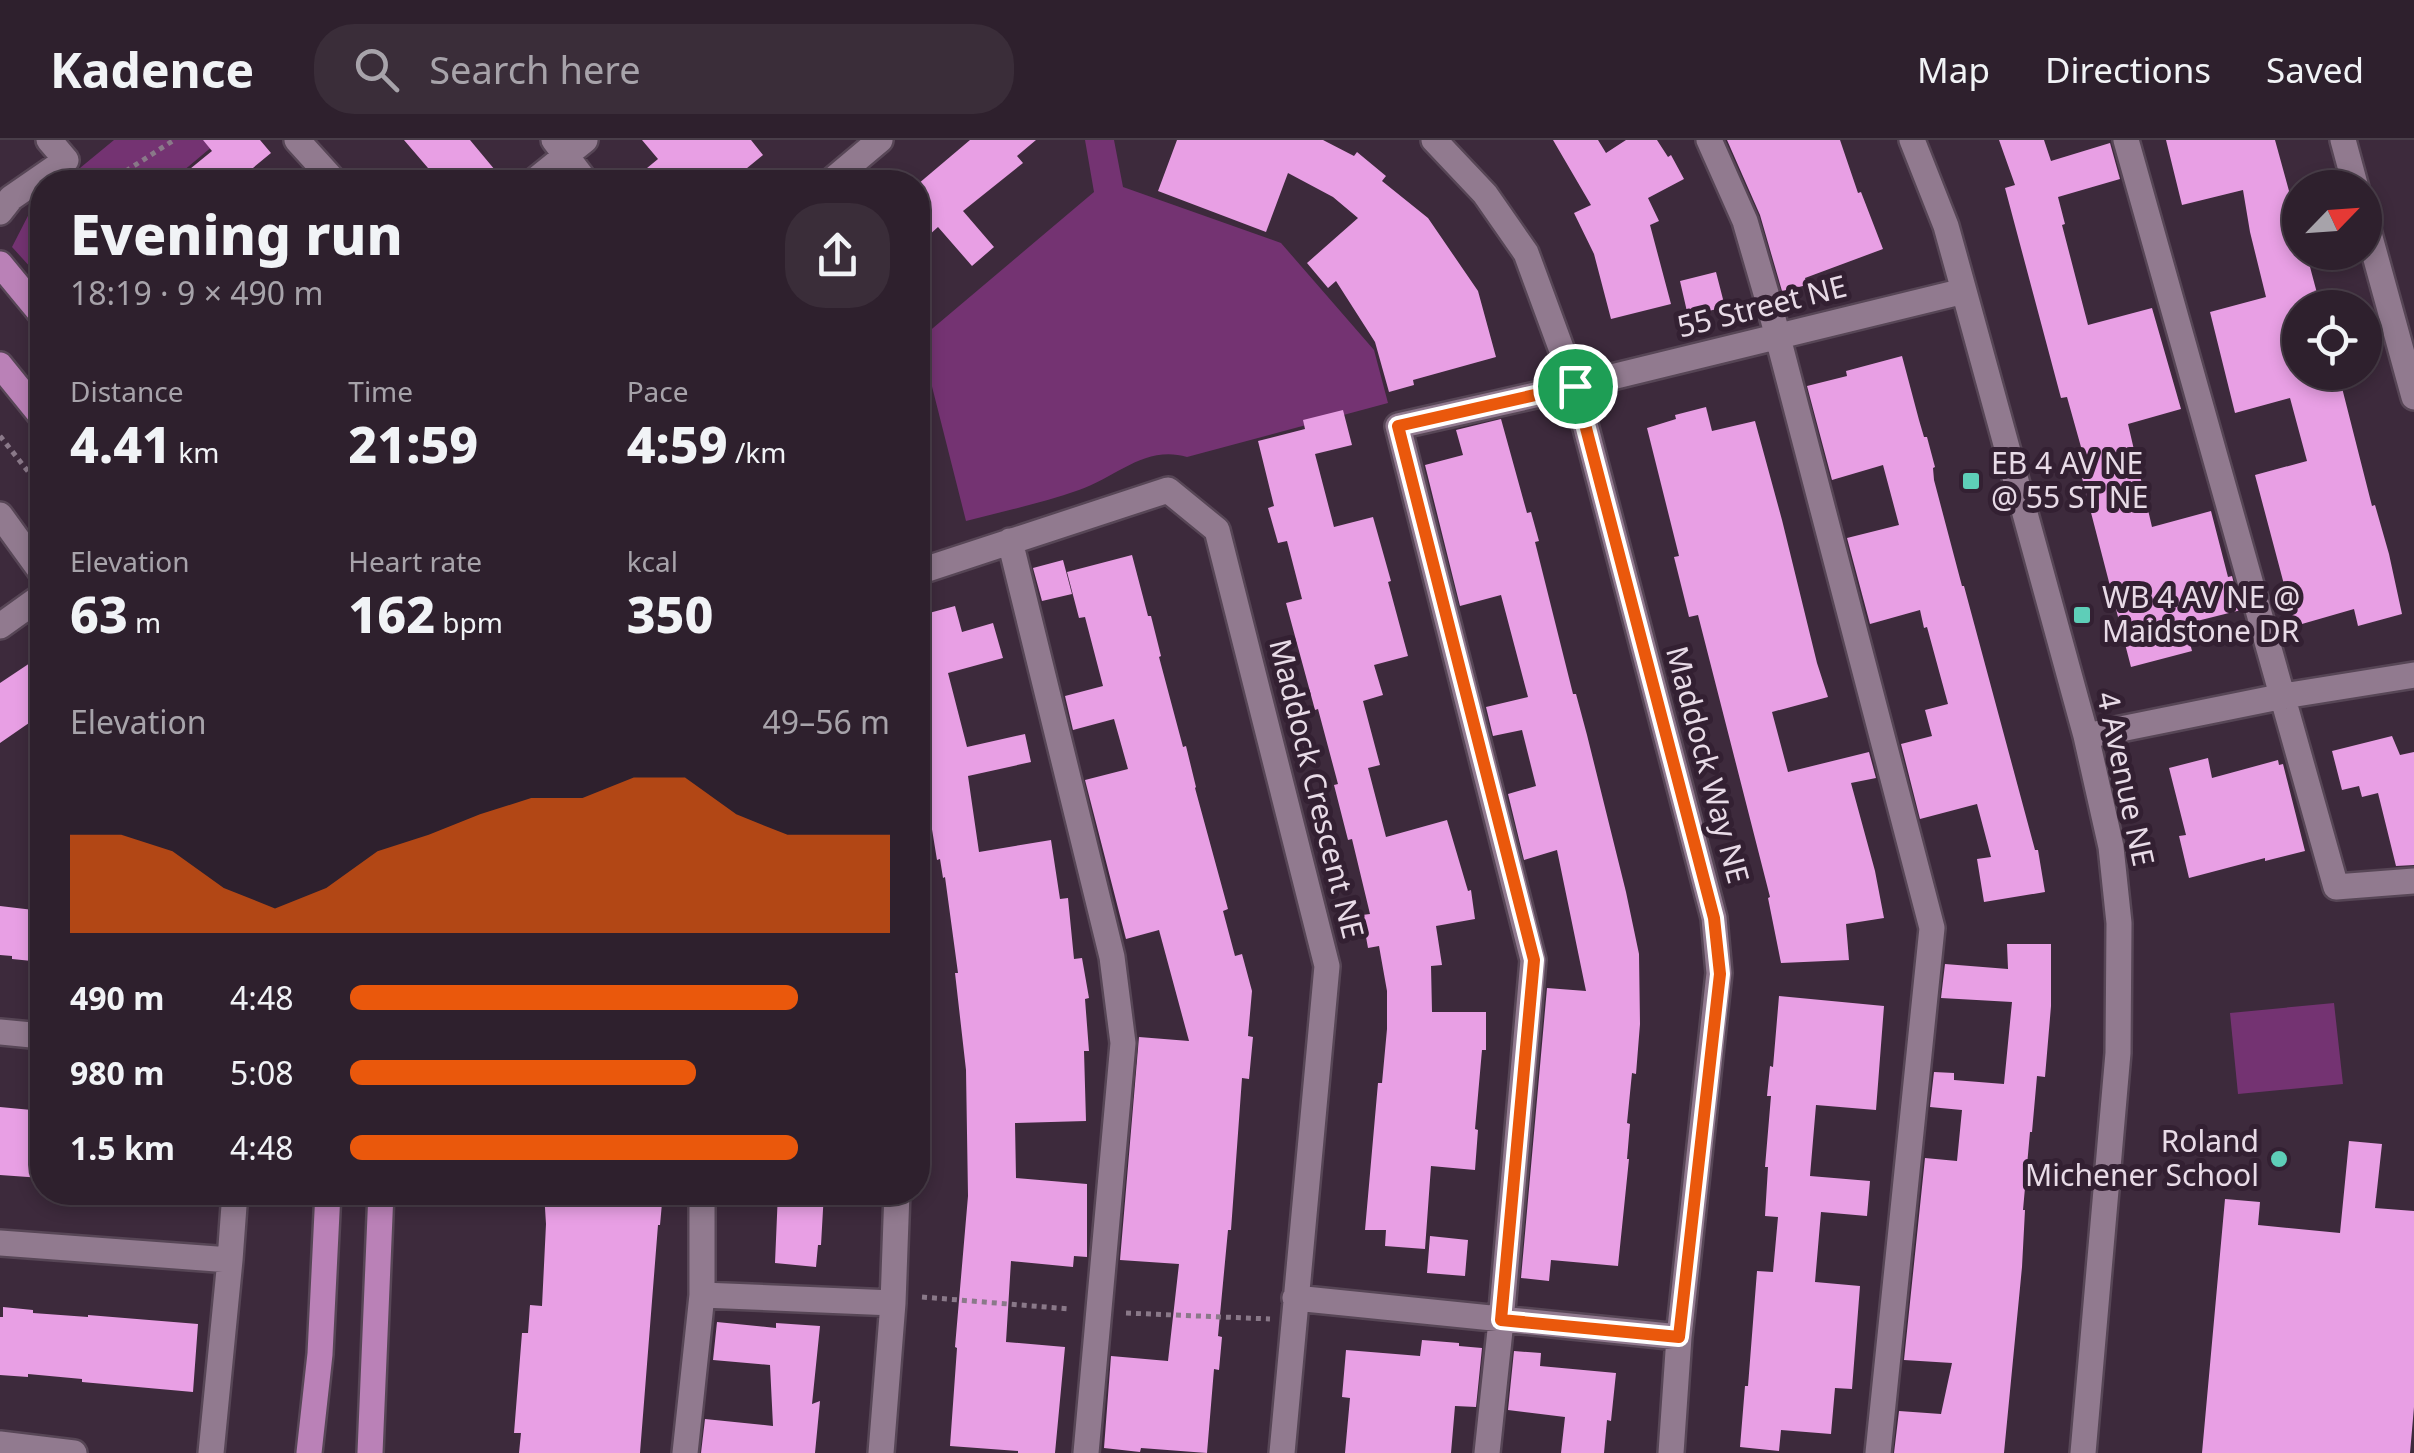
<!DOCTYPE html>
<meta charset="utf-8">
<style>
body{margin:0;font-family:"Noto Sans",sans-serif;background:#3a2d39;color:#f1f3f6;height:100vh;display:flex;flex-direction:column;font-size:38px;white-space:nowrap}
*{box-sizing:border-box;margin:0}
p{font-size:32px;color:#a7a3aa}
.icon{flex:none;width:55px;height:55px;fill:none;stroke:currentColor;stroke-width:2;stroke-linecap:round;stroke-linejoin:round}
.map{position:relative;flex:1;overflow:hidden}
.panel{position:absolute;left:30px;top:30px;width:900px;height:1035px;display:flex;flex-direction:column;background:#2e202d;border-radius:40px;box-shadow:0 5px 15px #0003,0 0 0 2px #493e49}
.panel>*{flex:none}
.needle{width:65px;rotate:65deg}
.fabs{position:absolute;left:2282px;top:30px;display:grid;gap:20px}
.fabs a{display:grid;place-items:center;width:100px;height:100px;border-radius:50%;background:#2e202d;box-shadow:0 5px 15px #0003,0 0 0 2px #493e49;font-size:50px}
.pin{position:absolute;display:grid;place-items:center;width:85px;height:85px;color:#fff;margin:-42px;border:5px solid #fff;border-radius:50%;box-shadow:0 2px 10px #0007}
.round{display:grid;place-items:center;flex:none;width:105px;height:105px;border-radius:40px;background:#3a2d39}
.headline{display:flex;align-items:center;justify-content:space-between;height:170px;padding:0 40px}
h1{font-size:55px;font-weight:800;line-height:75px}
.stats{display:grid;grid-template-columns:repeat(3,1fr);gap:15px;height:170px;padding:10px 40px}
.stats div{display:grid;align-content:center}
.stats b{font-size:50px;font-weight:800}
.stats small{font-size:28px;font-weight:400}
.stats p{font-size:28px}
.chart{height:280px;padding:20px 40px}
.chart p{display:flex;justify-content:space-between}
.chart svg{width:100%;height:180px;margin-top:10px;fill:#ea580c;opacity:.7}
ul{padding:0 40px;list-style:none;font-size:32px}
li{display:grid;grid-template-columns:160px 120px 1fr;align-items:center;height:75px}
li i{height:25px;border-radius:12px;background:#ea580c}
header{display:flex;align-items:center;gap:60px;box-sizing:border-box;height:140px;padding:0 50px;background:#2e202d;border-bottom:2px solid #493e49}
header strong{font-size:48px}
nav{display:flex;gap:55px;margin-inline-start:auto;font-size:35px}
.search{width:700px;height:90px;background:#3a2d39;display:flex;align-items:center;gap:25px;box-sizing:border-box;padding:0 35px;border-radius:40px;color:#a7a3aa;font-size:38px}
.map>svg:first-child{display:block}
.green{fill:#743372}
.building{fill:#e89fe4}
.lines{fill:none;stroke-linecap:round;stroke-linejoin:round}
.minor-casing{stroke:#574656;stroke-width:30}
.major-casing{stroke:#574656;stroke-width:30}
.path{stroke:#8a7989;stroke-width:5;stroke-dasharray:5 5;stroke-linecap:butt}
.minor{stroke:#917a8f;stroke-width:25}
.major{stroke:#ba81b7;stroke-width:25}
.route-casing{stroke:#fff;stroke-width:20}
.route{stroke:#ea580c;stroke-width:12}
.poi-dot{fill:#5eceb8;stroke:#332032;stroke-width:4}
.labels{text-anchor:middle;stroke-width:10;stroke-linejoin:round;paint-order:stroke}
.street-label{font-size:30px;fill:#e8dbe7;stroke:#332032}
.poi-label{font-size:30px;fill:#e8dbe7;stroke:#332032;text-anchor:start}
</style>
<header>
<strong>Kadence</strong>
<div class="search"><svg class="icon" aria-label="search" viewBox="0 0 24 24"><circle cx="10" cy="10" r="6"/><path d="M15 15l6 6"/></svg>Search here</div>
<nav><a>Map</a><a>Directions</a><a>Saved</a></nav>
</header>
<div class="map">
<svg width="2414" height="1313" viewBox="0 0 2414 1313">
<rect width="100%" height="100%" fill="#3d2a3c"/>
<path class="green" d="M 114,0 L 220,0 L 170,42 L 63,42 Z
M 1085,0 L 1114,0 L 1123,47 L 1281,103 L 1374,210 L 1388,263 L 1187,317 C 1145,305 1117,337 1079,350 C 1042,363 1004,371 966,381 L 920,199 L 1094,52 Z
M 42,60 L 42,140 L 12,107 L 32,68 Z
M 2334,863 L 2343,944 L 2238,954 L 2230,873 Z"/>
<path class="building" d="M 203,0 L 260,0 L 271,13 L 236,42 L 174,42 L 212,11 Z
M 404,0 L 470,0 L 495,30 L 480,42 L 440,42 Z
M 642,0 L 751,0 L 763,15 L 730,42 L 630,42 L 658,19 Z
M 970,0 L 1036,0 L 1017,16 L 1023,23 L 963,71 L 994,107 L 972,126 L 938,87 L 918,105 L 918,44 Z
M 1177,0 L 1323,0 L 1354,16 L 1357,12 L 1386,36 L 1382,41 L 1428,78 L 1478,151 L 1496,217 L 1413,240 L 1414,245 L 1389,252 L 1375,202 L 1336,141 L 1328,148 L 1307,123 L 1358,78 L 1333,57 L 1288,33 L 1266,92 L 1158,51 Z
M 1553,0 L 1598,0 L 1606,13 L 1626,0 L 1657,0 L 1668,17 L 1671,15 L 1684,39 L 1648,58 L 1659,81 L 1650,85 L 1671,164 L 1611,179 L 1594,114 L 1574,73 L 1591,65 Z
M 1727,0 L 1840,0 L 1858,53 L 1861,52 L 1883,109 L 1805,138 L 1807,145 L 1782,151 L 1760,75 Z
M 1999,0 L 2044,0 L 2051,21 L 2110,3 L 2120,39 L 2058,57 L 2065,84 L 2062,85 L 2088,185 L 2152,168 L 2181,269 L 2128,284 L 2152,387 L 2211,371 L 2228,437 L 2232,436 L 2241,470 L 2185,484 L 2192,511 L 2131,527 L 2081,334 L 2088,332 L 2067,257 L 2061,258 L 2005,48 L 2015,45 Z
M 2166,0 L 2275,0 L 2300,91 L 2300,112 L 2306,112 L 2321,168 L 2300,168 L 2300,232 L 2338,232 L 2372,366 L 2375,365 L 2389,414 L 2402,474 L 2358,486 L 2354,469 L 2295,486 L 2255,335 L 2307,321 L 2290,258 L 2235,273 L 2210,172 L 2266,157 L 2250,92 L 2243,50 L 2182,65 Z
M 1716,132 L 1725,167 L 1688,176 L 1680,141 Z
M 1902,216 L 1919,280 L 1924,297 L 1927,297 L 1935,327 L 1933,328 L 1934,340 L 1962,446 L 1964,446 L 2035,710 L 2038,710 L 2045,752 L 1984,762 L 1977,719 L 1991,717 L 1977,664 L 1920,679 L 1901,604 L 1932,596 L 1925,570 L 1948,564 L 1927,487 L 1924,488 L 1920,470 L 1870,484 L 1847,398 L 1899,385 L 1883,325 L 1832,340 L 1807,246 L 1847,236 L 1846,231 Z
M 1706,267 L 1712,291 L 1755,281 L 1782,380 L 1817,523 L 1828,557 L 1772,572 L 1788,632 L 1869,612 L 1876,638 L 1851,643 L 1875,731 L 1884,778 L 1846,784 L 1849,820 L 1781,823 L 1768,758 L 1770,757 L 1698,475 L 1689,477 L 1674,417 L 1679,416 L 1647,288 L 1676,279 L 1675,275 Z
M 1343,270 L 1352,305 L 1315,314 L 1334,387 L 1373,377 L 1391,441 L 1388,442 L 1408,516 L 1374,525 L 1383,555 L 1363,561 L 1380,625 L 1368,628 L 1386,697 L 1447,680 L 1468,751 L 1471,750 L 1475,779 L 1436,786 L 1442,825 L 1431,826 L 1432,872 L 1486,872 L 1486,910 L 1482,910 L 1475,989 L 1478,990 L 1475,1030 L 1431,1026 L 1425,1109 L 1385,1106 L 1386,1090 L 1365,1090 L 1378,943 L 1382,943 L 1387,889 L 1387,851 L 1379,806 L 1368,808 L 1362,775 L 1370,774 L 1352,699 L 1348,700 L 1334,645 L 1338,644 L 1318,569 L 1315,570 L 1286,463 L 1302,459 L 1287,401 L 1278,403 L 1268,368 L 1274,366 L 1258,301 L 1305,289 L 1303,280 Z
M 1501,279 L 1527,373 L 1531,372 L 1539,401 L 1535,402 L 1573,554 L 1576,554 L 1587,595 L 1626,752 L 1639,814 L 1640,884 L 1636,934 L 1632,933 L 1627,983 L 1630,984 L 1627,1019 L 1629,1019 L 1618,1126 L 1551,1120 L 1549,1141 L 1521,1138 L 1547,848 L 1586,851 L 1557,710 L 1524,720 L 1508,654 L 1536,646 L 1522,590 L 1493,596 L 1486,567 L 1528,557 L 1501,455 L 1460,466 L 1425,325 L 1463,315 L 1456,290 Z
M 1132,415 L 1148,476 L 1151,476 L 1161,516 L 1159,517 L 1183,607 L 1186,606 L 1196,647 L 1195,648 L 1228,769 L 1223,771 L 1235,816 L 1242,814 L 1252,851 L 1248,896 L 1253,897 L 1249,939 L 1242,938 L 1231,1090 L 1228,1090 L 1218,1196 L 1222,1197 L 1219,1230 L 1214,1229 L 1207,1313 L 1141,1308 L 1140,1312 L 1104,1308 L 1111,1216 L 1168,1221 L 1179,1124 L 1120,1120 L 1139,897 L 1189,901 L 1159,790 L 1126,799 L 1085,640 L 1128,629 L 1114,579 L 1073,590 L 1065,556 L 1103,546 L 1085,477 L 1079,478 L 1067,432 Z
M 1063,420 L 1072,454 L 1042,461 L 1033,428 Z
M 955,466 L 962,492 L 993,483 L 1003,518 L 948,533 L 967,607 L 1025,594 L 1031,622 L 968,636 L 979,712 L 1051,700 L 1060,759 L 1068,758 L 1074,819 L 1082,818 L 1089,858 L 1085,859 L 1089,911 L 1084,911 L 1086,981 L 1015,983 L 1016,1038 L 1087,1044 L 1087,1117 L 1074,1116 L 1073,1127 L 1011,1121 L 1006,1202 L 1065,1207 L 1055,1313 L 1018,1313 L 1018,1311 L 950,1306 L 957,1208 L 955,1207 L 968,1056 L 966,930 L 955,833 L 958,833 L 945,737 L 943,738 L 940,719 L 937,720 L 930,677 L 932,677 L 918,609 L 918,476 Z
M 42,515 L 42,574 L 0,603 L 0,543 Z
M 2392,596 L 2400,615 L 2414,612 L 2414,725 L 2396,726 L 2378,653 L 2362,657 L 2359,646 L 2342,650 L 2332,611 Z
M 2208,618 L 2212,638 L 2278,620 L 2279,625 L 2283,624 L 2305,711 L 2265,721 L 2265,718 L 2189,738 L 2179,696 L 2186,695 L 2169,628 Z
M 0,766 L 42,771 L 42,822 L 12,819 L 12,816 L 0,815 Z
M 2007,804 L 2051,804 L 2051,866 L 2045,937 L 2037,936 L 2032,992 L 2030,992 L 2023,1070 L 2025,1070 L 2022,1127 L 2004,1313 L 1894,1313 L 1899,1271 L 1941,1274 L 1952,1223 L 1904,1220 L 1925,1018 L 1957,1021 L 1962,970 L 1930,967 L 1934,932 L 1954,933 L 1954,940 L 2004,944 L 2012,862 L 1941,858 L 1945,824 L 2008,829 Z
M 1779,856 L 1884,866 L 1876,970 L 1816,965 L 1810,1036 L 1870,1041 L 1867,1076 L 1821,1072 L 1815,1142 L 1860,1146 L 1852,1249 L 1835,1248 L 1831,1294 L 1781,1290 L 1779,1311 L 1740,1307 L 1745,1246 L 1748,1246 L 1757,1131 L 1773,1132 L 1778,1077 L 1765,1076 L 1768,1027 L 1765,1027 L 1771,956 L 1767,956 L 1770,926 L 1773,927 Z
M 0,967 L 42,971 L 42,1038 L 0,1035 Z
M 2349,1001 L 2382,1004 L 2375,1068 L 2414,1071 L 2414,1267 L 2410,1313 L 2202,1313 L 2225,1059 L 2260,1062 L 2258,1085 L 2340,1093 Z
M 544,1052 L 663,1052 L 660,1085 L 658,1085 L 640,1313 L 519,1313 L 521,1293 L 514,1293 L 522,1193 L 528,1193 L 530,1165 L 542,1166 L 546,1084 Z
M 778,1052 L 824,1052 L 821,1105 L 818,1105 L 816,1127 L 775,1123 Z
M 1430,1096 L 1468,1100 L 1465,1136 L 1427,1133 Z
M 3,1167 L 33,1170 L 33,1173 L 88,1177 L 88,1175 L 198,1184 L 193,1252 L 82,1242 L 82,1239 L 28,1234 L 28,1237 L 0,1235 L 0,1177 L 3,1177 Z
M 717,1182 L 776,1188 L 776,1183 L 820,1186 L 812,1264 L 820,1261 L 815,1313 L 701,1313 L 705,1279 L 773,1286 L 770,1225 L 713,1220 Z
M 1422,1200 L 1459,1203 L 1459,1206 L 1482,1208 L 1476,1267 L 1455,1266 L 1451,1313 L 1345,1313 L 1350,1258 L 1342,1257 L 1346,1210 L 1420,1216 Z
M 1514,1211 L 1541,1213 L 1540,1226 L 1616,1233 L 1611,1281 L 1607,1280 L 1604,1313 L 1561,1313 L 1565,1277 L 1508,1270 Z"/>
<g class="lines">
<defs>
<path id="minor" d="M 297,0 L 335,42
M 554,0 L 586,42
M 1434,0 L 1485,54 L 1526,113 L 1575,246 L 1714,778 L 1719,833 L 1679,1197 L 1671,1313
M 1709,0 L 1745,81 L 1770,167 L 1932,788 L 1878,1313
M 1912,0 L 1946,86 L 1964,151 L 2086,596 L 2111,707 L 2119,783 L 2118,913 L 2083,1313
M 2126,0 L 2336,747 L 2414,741
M 2343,0 L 2356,48
M 533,42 L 585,0
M 830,42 L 880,0
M 0,72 L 11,58 L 66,20 L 49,0
M 2365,79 L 2414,257
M 0,375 L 42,433
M 1010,401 L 1112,817 L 1123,903 L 1086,1313
M 918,432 L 1168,350 L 1217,390 L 1327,826 L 1282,1313
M 0,486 L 42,456
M 2086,596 L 2284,556 L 2414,535
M 0,892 L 42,896
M 0,1103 L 230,1120 L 235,1052
M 702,1155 L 893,1163
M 1295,1158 L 1679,1197
M 0,1304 L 74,1313
M 211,1313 L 230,1120
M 685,1313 L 702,1155 L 702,1052
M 881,1313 L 893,1163 L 897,1052
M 1487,1313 L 1501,1181 L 1533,820 L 1398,286 L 1575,246 L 1964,151"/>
<path id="major" d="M 0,124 L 42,175
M 0,225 L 42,277
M 309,1313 L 320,1214 L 328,1052
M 370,1313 L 381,1052"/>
</defs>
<use href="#minor" class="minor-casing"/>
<use href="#major" class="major-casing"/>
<path class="path" d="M 109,42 L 174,0
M 0,296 L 42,349
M 922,1157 L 1070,1169
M 1126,1173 L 1270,1179"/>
<use href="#minor" class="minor"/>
<use href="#major" class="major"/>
</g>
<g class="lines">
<defs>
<path id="route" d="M 1575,246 L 1714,778 L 1720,834 L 1679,1197 L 1501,1180 L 1534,820 L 1398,286 Z"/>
</defs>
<use href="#route" class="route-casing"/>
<use href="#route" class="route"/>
</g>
<g class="poi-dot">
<rect x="1961" y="331" width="20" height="20" rx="5"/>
<rect x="2072" y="465" width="20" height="20" rx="5"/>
<circle cx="2279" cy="1019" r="10"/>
</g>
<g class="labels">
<g class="street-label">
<text transform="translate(1762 167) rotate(-14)" y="10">55 Street NE</text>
<text transform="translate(1707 625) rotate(75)" y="10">Maddock Way NE</text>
<text transform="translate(2125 639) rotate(78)" y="10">4 Avenue NE</text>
<text transform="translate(1316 649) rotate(76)" y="10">Maddock Crescent NE</text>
</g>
<g class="poi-label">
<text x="1991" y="334">EB 4 AV NE<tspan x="1991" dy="34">@ 55 ST NE</tspan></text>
<text x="2102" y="468">WB 4 AV NE @<tspan x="2102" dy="34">Maidstone DR</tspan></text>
<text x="2259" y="1012" text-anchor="end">Roland<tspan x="2259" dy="34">Michener School</tspan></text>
</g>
</g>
</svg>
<div class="fabs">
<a><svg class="needle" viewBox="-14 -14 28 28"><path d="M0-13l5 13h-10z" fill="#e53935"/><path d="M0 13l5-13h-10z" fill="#a7a3aa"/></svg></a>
<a><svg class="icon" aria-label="locate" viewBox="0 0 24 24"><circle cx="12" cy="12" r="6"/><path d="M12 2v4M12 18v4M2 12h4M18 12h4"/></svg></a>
</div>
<div class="pin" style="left:1575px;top:246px;background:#1e9e55"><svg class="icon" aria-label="arrive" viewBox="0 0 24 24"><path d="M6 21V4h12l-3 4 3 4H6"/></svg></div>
<section class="panel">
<div class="headline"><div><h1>Evening run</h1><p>18:19 · 9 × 490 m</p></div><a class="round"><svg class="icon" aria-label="share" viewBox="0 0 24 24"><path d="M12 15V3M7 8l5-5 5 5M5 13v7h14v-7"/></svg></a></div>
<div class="stats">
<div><p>Distance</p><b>4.41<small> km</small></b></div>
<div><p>Time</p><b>21:59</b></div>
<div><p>Pace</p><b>4:59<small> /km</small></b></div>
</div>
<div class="stats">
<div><p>Elevation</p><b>63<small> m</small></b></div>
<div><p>Heart rate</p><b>162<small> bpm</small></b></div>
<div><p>kcal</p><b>350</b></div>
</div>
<div class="chart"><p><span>Elevation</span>49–56 m</p>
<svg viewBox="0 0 160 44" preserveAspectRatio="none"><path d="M0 44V20L10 20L20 24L30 33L40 38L50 33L60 24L70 20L80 15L90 11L100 11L110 6L120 6L130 15L140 20L150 20L160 20V44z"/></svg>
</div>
<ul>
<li><b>490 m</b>4:48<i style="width:83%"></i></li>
<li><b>980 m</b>5:08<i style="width:64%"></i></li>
<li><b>1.5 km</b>4:48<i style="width:83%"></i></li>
</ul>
</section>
</div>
